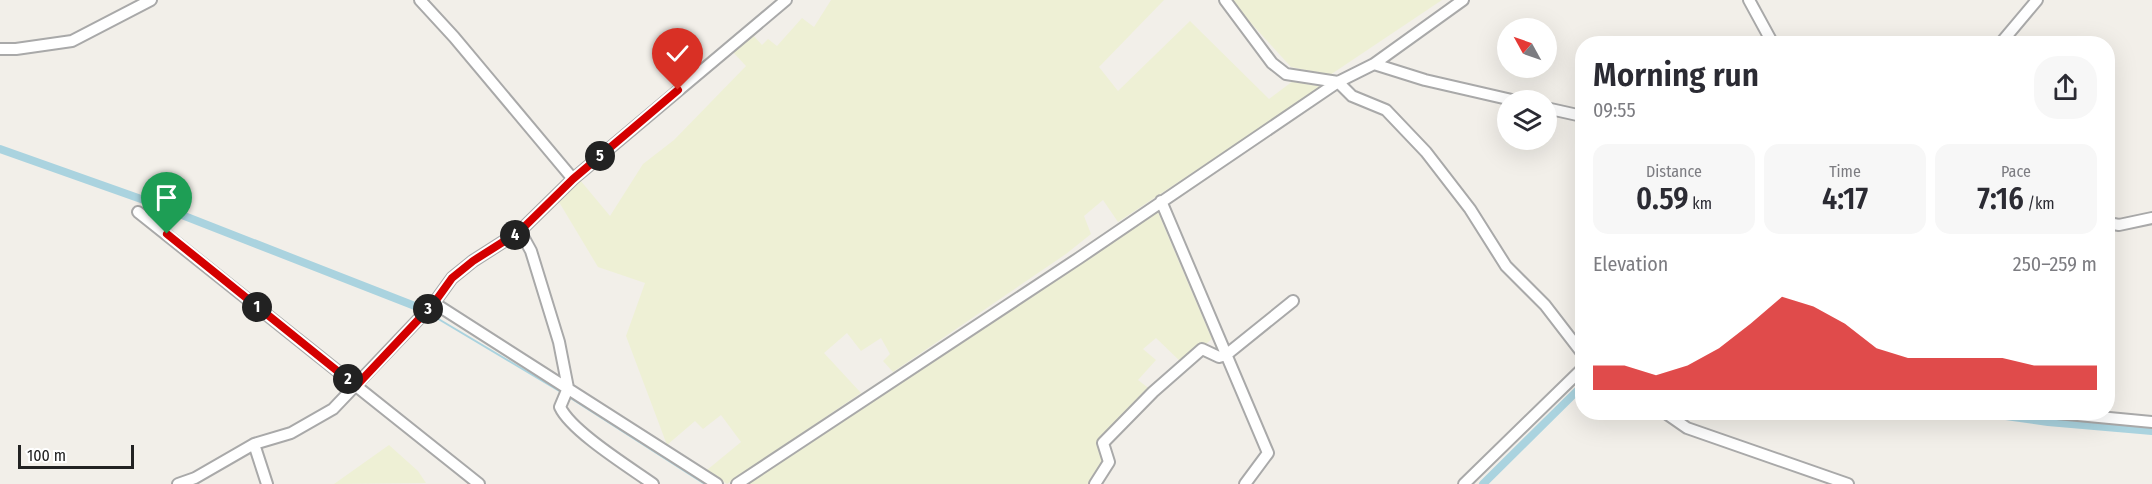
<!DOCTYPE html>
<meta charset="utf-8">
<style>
body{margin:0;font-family:"Fira Sans Condensed",sans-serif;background:#f7f7f7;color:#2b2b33;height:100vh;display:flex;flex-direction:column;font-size:22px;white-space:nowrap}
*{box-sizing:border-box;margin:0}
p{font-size:20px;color:#7c7c81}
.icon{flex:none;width:33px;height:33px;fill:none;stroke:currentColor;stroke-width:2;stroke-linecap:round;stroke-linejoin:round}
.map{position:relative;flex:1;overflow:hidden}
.details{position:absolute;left:1575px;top:36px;width:540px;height:384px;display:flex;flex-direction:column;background:#fff;border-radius:24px;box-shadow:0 6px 24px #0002}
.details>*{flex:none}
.needle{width:39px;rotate:310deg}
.controls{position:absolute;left:1497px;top:18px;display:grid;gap:12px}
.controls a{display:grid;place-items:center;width:60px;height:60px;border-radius:50%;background:#fff;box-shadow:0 6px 24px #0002;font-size:30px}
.scale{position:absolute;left:18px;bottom:15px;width:116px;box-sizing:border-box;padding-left:6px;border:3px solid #222;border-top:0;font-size:16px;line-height:21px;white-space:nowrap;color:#222;-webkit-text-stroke:4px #fff;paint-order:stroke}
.pin{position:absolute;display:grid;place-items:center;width:51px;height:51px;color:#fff;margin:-62px -26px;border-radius:50% 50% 50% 0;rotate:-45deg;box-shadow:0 0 6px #0007}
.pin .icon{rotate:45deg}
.km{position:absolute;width:30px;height:30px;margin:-15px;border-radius:50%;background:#222;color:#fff;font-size:16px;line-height:30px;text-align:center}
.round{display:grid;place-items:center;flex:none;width:63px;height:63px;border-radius:24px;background:#f7f7f7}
.headline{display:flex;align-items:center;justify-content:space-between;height:102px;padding:0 18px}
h1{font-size:33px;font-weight:600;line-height:45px}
.metrics{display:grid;grid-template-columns:repeat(3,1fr);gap:9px;height:102px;padding:6px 18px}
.metrics div{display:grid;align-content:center;border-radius:15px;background:#f7f7f7;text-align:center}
.metrics b{font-size:30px;font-weight:600}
.metrics small{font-size:16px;font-weight:400}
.metrics p{font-size:16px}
.chart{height:168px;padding:12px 18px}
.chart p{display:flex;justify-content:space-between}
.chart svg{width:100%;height:108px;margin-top:6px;fill:#d40000;opacity:.7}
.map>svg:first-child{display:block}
.farmland{fill:#eef0d5}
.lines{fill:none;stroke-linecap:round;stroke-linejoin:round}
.stream{stroke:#aad3df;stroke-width:2}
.canal{stroke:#aad3df;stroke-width:8}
.minor-casing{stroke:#a9a9a9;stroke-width:14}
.minor{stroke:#fff;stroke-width:10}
.route-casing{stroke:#fff;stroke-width:12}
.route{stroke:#d40000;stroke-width:8}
</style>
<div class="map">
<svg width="2152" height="484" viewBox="0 0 2152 484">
<rect width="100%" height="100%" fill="#f2efe9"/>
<path class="farmland" d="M 831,0 L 1164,0 L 1099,67 L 1118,91 L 1190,21 L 1269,99 L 1293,81 L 1322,87 L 1118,222 L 1103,200 L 1084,216 L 1091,234 L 1066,254 L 893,372 L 883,361 L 890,354 L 881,338 L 861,351 L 847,333 L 824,353 L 861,393 L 727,484 L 707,470 L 741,442 L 721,415 L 703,429 L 695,421 L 667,445 L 626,336 L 645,283 L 598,267 L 559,202 L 580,180 L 610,216 L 643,164 L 674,140 L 746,66 L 730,49 L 751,33 L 762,45 L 768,39 L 777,46 L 802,18 L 814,27 Z
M 1230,0 L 1442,0 L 1330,75 L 1291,67 Z
M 1157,210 L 1212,339 L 1182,363 L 1156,338 L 1143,349 L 1156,360 L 1138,380 L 1151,390 L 1100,443 L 1103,463 L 1088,484 L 748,484 Z
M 389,445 L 418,471 L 426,483 L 334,484 Z"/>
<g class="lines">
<path class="stream" d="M 430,314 L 561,392
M 569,397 L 705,484"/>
<path class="canal" d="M 0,149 L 141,199 L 420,308
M 1996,412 L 2006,416 L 2048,422 L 2152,431
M 1483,484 L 1582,386"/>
<defs>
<path id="minor" d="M 420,0 L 454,37 L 573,179
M 1225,0 L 1272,63 L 1286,74 L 1338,82 L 1352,96 L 1386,110 L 1426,152 L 1470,209 L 1506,266 L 1545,305 L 1582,353
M 1749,0 L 1773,44
M 2000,44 L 2037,0
M 0,49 L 16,49 L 72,41 L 151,0
M 1374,64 L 1425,80 L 1512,100
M 1546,108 L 1582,116
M 1161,201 L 1268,453 L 1245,484
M 138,212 L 479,484
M 2108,223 L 2119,225 L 2152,218
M 520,231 L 531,251 L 559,342 L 568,388 L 560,407 C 571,431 629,467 653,484
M 434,303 L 717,484
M 1664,412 L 1687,428 L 1848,484
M 2046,412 L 2152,422
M 254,444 L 267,484
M 178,484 L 195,478 L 254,444 L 291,433 L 333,409 L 434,303 L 452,278 L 473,261 L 520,231 L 573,179 L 786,0
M 737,484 L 1079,258 L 1338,82 L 1374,64 L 1463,0
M 1095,484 L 1109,462 L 1103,443 L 1153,392 L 1202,349 L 1219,357 L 1226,355 L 1293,301
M 1464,484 L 1582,369"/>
</defs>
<use href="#minor" class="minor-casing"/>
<use href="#minor" class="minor"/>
</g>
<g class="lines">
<defs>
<path id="route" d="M 167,234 L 356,386 L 434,303 L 452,278 L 473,261 L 520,231 L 573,179 L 678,90"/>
</defs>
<use href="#route" class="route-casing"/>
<use href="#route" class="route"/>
</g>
</svg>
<div class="controls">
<a><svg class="needle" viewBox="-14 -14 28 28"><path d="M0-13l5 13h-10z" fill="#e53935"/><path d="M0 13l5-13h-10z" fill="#7c7c81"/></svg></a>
<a><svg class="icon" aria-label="layers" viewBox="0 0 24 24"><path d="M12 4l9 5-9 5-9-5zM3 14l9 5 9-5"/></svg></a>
</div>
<div class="scale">100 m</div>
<div class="pin" style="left:167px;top:234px;background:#1e9e55"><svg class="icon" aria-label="arrive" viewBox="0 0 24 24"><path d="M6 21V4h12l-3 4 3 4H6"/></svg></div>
<div class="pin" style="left:678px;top:90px;background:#d93025"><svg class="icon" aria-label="check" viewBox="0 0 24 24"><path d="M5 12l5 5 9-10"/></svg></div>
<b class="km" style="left:257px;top:307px">1</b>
<b class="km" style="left:348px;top:379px">2</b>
<b class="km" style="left:428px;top:309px">3</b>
<b class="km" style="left:515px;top:235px">4</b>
<b class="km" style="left:600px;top:156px">5</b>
<section class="details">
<div class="headline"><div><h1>Morning run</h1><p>09:55</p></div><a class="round"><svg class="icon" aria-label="share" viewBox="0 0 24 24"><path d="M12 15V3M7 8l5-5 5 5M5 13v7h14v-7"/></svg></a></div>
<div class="metrics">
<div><p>Distance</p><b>0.59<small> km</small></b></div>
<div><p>Time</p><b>4:17</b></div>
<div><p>Pace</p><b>7:16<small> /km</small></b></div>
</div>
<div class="chart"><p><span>Elevation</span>250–259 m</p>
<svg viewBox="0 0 160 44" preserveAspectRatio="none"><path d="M0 44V34L10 34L20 38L30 34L40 27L50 17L60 6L70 10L80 17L90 27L100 31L110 31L120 31L130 31L140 34L150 34L160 34V44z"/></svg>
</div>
</section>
</div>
